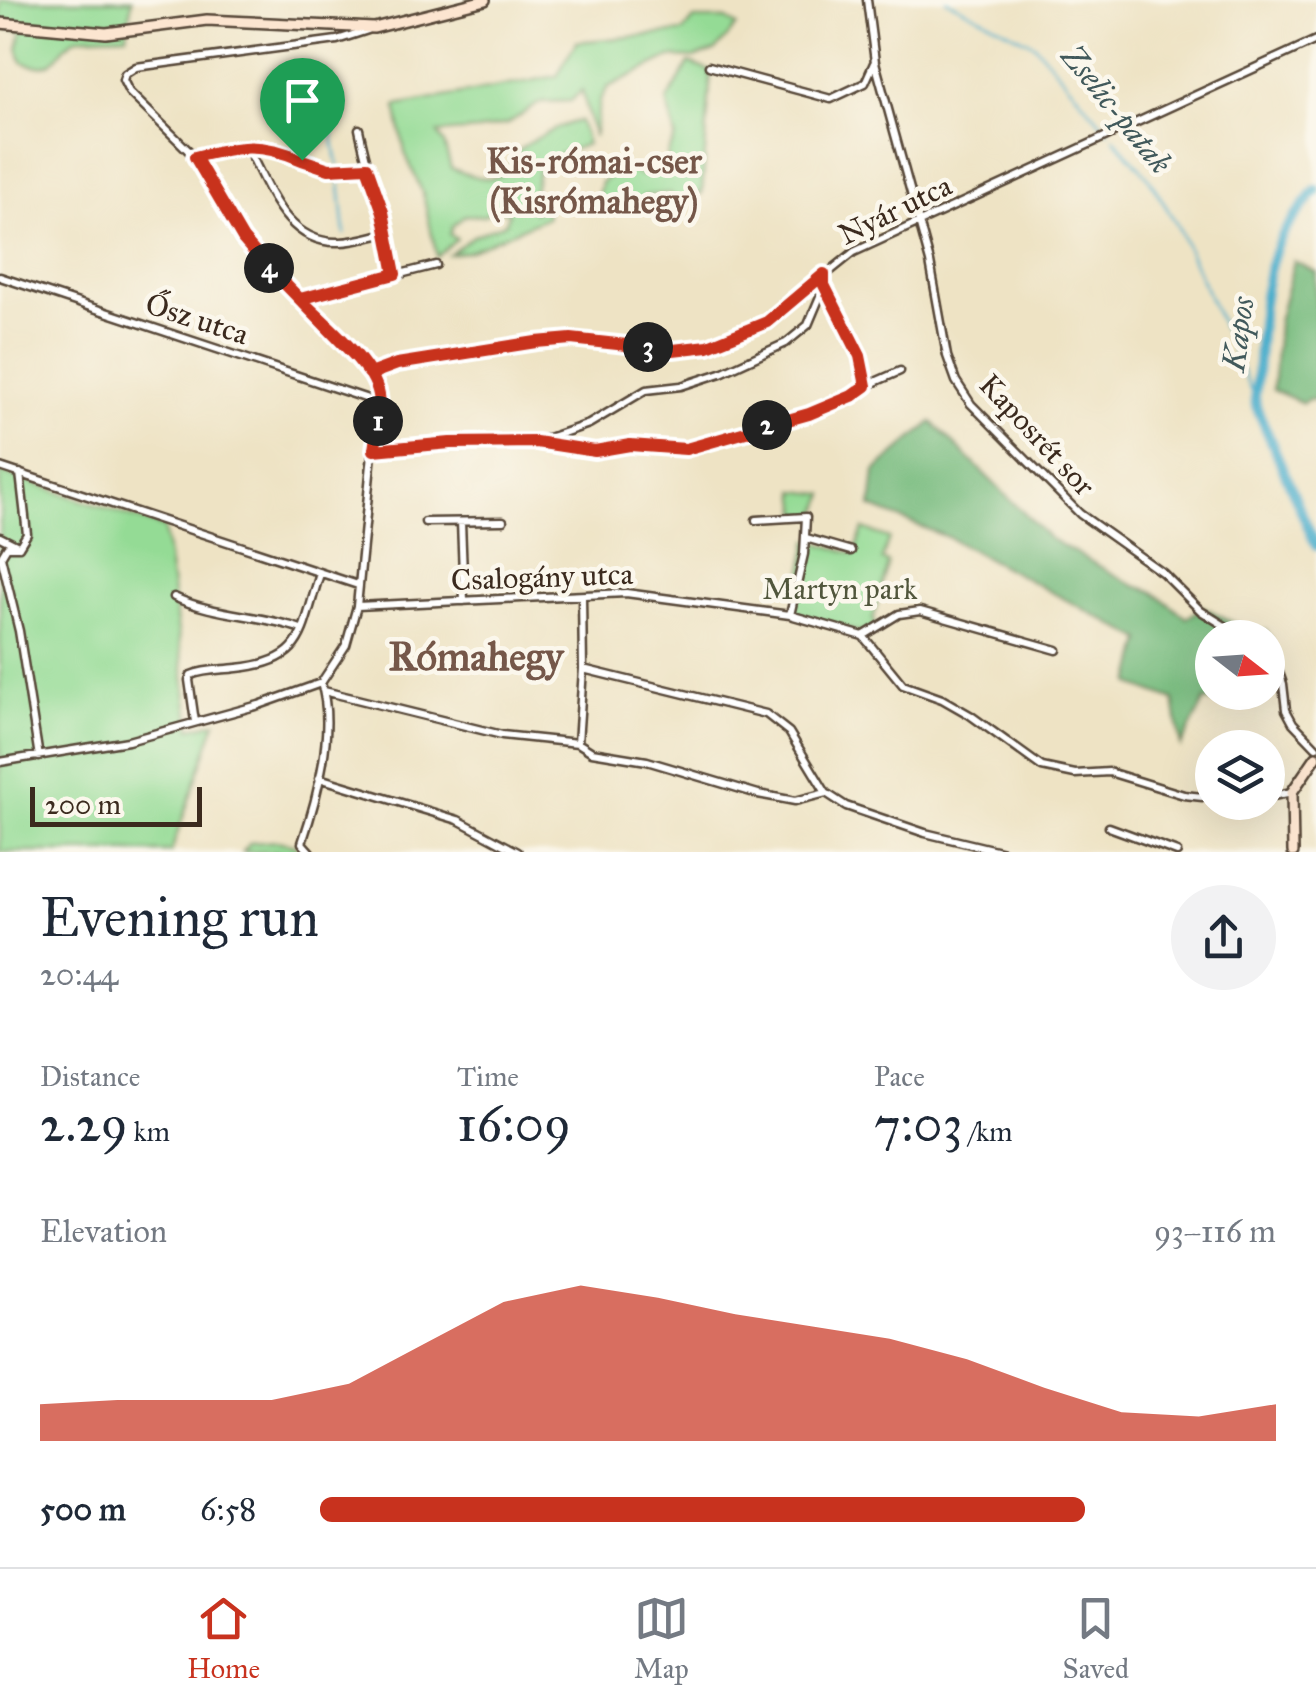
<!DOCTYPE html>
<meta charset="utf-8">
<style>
body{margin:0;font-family:"IM FELL Great Primer",serif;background:#f2f2f3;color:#1f2937;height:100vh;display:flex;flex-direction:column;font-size:38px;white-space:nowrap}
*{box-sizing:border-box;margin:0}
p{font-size:32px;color:#747a83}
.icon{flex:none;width:55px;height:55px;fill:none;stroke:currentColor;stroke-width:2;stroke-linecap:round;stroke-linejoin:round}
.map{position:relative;height:852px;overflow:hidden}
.sheet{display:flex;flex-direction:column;background:#fff;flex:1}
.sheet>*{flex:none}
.needle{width:65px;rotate:107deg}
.tools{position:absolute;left:1195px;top:620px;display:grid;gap:20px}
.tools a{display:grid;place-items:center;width:90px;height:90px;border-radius:50%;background:#fff;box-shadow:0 10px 40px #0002;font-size:50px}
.scale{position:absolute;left:30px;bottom:25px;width:172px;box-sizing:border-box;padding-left:10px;border:5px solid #3b2a1e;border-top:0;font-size:28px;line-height:35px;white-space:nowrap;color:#3b2a1e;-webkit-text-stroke:8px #fbf7ec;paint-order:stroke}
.pin{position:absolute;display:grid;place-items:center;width:85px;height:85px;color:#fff;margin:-102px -42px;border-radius:50% 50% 50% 0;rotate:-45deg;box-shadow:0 0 10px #0007}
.pin .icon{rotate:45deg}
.km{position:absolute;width:50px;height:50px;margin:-25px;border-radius:50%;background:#222;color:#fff;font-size:28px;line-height:50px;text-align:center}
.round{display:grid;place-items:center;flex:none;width:105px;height:105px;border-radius:52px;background:#f2f2f3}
.summary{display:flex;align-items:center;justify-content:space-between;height:170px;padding:0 40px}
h1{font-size:55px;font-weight:600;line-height:75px}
.figures{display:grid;grid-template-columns:repeat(3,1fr);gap:15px;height:170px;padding:10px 40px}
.figures div{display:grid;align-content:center}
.figures b{font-size:50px;font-weight:600}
.figures small{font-size:28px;font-weight:400}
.figures p{font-size:28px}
.chart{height:280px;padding:20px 40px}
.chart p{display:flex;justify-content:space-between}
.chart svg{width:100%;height:180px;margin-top:10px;fill:#c8321e;opacity:.7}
ul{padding:0 40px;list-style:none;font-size:32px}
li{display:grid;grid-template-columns:160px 120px 1fr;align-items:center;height:75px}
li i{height:25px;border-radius:12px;background:#c8321e}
.dock{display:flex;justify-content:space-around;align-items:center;height:140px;border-top:2px solid #e0e1e3;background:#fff;font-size:28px;color:#747a83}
.dock a{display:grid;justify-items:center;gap:5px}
.dock .selected{color:#c8321e}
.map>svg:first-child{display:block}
.green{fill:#94db95;stroke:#68825a;stroke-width:2.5}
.forest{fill:#77bb7e;stroke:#59724e;stroke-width:2.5}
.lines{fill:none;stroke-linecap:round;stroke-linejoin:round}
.stream{stroke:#4dafcc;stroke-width:2.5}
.river{stroke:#4dafcc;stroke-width:10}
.street-casing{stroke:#564637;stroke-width:11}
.secondary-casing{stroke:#564637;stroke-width:14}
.street{stroke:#fff;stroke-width:6}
.secondary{stroke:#fce5d0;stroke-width:9}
.route-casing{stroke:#fff;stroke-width:20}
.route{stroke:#c8321e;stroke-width:12}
.labels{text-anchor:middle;stroke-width:9;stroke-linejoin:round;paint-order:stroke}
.street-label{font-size:30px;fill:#3b2a1e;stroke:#fbf7ec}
.park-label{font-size:30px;fill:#51563c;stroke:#fbf7ec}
.water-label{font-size:32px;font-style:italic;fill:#41595b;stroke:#fbf7ec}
.quarter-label{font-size:35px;font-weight:bold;fill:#755749;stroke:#fbf7ec}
.district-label{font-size:40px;font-weight:bold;fill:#755749;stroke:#fbf7ec}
</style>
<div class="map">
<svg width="1316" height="852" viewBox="0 0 1316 852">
<rect width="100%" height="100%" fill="#fbf7ec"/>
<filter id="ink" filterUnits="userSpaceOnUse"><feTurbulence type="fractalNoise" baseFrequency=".01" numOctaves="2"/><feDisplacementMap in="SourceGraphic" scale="20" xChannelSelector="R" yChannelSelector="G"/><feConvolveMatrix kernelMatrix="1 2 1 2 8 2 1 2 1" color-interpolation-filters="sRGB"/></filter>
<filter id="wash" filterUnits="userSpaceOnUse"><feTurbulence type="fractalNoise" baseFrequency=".0048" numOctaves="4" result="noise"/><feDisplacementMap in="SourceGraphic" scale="40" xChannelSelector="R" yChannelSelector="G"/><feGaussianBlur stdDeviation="2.25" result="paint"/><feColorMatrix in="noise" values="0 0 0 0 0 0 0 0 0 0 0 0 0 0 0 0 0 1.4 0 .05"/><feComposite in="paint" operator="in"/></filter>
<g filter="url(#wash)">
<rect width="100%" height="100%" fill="#eee3c4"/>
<path class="green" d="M 0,0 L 132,0 L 127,35 C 116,37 85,34 77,38 C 55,47 61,76 22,62 L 18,48 L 22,31 L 0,28 Z
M 694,19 L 726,19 L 737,26 L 715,51 L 694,58 L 670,57 L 608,87 L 600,100 L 594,137 L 582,90 L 571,101 L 541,102 L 507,124 L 479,130 L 438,133 L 444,144 L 451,168 C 468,175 495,187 509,167 C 514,161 510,158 516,153 C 527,141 565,123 580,121 L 587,144 L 555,156 L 539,167 L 534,191 L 542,199 L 531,206 L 533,212 L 546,208 L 547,217 L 467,252 L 450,254 L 473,236 L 506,223 L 509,212 L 492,210 L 484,216 L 465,215 L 452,227 L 450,235 L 457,239 L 437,257 L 423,194 L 405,153 L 396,106 L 557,76 L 576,42 L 683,32 Z
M 689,63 L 711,71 L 702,193 L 676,202 L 670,193 L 644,196 L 640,205 L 611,210 L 598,197 L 601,182 L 623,168 L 645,176 L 665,172 L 668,153 L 676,137 L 667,101 Z
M 0,472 L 164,528 L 191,728 L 216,722 L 171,852 L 0,852 Z
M 796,491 L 825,494 L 817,518 L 799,514 Z
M 863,529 L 889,538 L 882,560 L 888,563 L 873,619 L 875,627 L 862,633 L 798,614 L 795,609 L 809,540 L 854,554 Z
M 277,841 L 296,845 L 297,850 L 302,852 L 243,852 L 250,843 Z"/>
<path class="forest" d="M 1294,261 L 1316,272 L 1316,400 L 1308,399 L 1303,403 L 1273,390 L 1278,322 Z
M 932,422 L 1049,538 L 1135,586 L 1152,591 L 1187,618 L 1203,607 L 1253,632 L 1266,630 L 1272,640 L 1268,643 L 1268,638 L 1212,638 L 1212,692 L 1238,693 L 1242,706 L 1205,700 L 1181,746 L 1174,700 L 1131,684 L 1142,640 L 947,537 L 871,507 L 875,471 Z"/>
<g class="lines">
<path class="stream" d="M 946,0 L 1034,44 L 1109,132
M 328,110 L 338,165
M 1114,138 L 1148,177 L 1177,225 L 1256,402
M 339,174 L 345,234"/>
<path class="river" d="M 1316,190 C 1305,204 1292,219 1283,234 C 1258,281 1261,345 1255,396 L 1256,406 L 1316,546"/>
</g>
</g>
<g filter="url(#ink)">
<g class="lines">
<defs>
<path id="street" d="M 867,0 L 875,62 L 930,262 L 947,356 L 956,381 L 971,404 L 1080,514 L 1163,573 L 1201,611 L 1225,626 L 1259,638
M 709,66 L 831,99 L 865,83 L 874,63
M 359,129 C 369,178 386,224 395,274
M 247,147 C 268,186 286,245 340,242 C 356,242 372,236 387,233
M 195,157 L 230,149 L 265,147 L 329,169 L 367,167
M 0,277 L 380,403
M 301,299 L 436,265
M 371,374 L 397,364 L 536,342 L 571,339 L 673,350 L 708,346 L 767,322 L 854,252 L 1316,40
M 866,386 L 900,371
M 540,441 L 589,424 L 646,390 L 681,386 L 721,373 L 786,343 L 808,325 L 824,287
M 374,450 L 450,443 L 536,442 L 595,451 L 629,445 L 686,449 L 809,414 L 852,396 L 866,386 L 860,356 L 824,285 L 824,275
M 0,467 L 358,585
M 756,520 L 806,517 L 804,554 L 790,615
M 425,522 L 503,521
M 461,522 L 464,601
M 0,537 L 18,546
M 806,538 L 851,551
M 19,547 L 7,547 L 1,557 L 19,631 L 39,757
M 19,547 L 27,534 L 20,473
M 174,597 C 215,616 260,614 301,629
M 357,606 L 626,593 L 790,615 L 863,636 L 903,685 L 942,699 L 970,715 L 1042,767 L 1075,774 L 1109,772 L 1184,795 L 1212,798
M 863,636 L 899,614 L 920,611 L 1057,650
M 1268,641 L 1283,684 L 1286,710 L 1293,723 L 1316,747
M 583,669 L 766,714 L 789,732 L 826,793 L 846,806 L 925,833 L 1004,852
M 324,691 L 502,735 L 578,743 L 592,752 L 647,761 L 758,794 L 795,801 L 826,793
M 195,722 L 189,680 L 191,675 C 205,669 222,670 237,668 C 307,661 300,633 320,574
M 578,743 L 583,669 L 582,596
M 0,762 L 128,741 L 259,705 L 321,683
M 319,778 L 458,820 L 518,852
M 1268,797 L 1292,792
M 1109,827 L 1177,852
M 310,852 L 302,843 C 317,799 336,728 321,683 L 346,645 L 357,606 L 378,393 L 371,374 L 357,357 L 256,254 L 243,239 L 195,157 L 129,92 L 123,80 L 125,74 L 136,67 L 337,40 L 368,30"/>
<path id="secondary" d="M 0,23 L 106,33 L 207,20 L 374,28 L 485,0
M 1293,852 L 1292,792 L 1316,757"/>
</defs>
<use href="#street" class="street-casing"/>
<use href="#secondary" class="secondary-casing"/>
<use href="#street" class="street"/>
<use href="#secondary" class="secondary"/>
</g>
</g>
<g class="lines" filter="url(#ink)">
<defs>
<path id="route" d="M 302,160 L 329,169 L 367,167 L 383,212 L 395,274 L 300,299 C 324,323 373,362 379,395 C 382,412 376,433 374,450 L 450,443 L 536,442 L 595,451 L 630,445 L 686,449 L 809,414 L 852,396 L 866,386 L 860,356 L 824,285 L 824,274 L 767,322 L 708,346 L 673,350 L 571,339 L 536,342 L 397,364 L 370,374 L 356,357 L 256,254 L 243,239 L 195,157 C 237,146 261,142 302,160"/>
</defs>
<use href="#route" class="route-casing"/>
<use href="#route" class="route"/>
</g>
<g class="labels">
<g class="street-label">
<text transform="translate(895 210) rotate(-26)" y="10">Nyár utca</text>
<text transform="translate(197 319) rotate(18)" y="10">Ősz utca</text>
<text transform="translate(1037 435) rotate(47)" y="10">Kaposrét sor</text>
<text transform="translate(542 577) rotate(-2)" y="10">Csalogány utca</text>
</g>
<g class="park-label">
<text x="840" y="599">Martyn park</text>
</g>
<g class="water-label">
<text transform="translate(1117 109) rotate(51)" y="11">Zselic-patak</text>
<text transform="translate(1238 334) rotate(-82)" y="11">Kapos</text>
</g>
<g class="quarter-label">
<text x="594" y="173">Kis-római-cser<tspan x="594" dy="40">(Kisrómahegy)</tspan></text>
</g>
<g class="district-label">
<text x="476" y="670">Rómahegy</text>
</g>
</g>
</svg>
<div class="tools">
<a><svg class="needle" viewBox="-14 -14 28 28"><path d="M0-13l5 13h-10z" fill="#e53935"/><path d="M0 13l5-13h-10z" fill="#747a83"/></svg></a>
<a><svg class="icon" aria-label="layers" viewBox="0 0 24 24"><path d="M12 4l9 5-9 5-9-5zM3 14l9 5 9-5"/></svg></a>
</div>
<div class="scale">200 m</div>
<div class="pin" style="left:302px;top:160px;background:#1e9e55"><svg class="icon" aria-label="arrive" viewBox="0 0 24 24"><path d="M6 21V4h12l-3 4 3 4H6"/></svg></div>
<b class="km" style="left:378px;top:421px">1</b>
<b class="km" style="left:767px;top:425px">2</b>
<b class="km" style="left:648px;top:347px">3</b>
<b class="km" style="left:269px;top:268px">4</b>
</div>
<section class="sheet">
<div class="summary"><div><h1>Evening run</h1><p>20:44</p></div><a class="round"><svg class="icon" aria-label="share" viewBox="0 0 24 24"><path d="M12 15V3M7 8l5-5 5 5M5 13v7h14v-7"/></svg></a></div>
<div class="figures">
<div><p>Distance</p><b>2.29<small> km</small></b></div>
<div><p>Time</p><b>16:09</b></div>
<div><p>Pace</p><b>7:03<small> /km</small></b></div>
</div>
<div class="chart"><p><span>Elevation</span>93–116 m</p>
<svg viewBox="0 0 160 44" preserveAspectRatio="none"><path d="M0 44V35L10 34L20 34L30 34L40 30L50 20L60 10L70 6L80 9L90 13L100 16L110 19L120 24L130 31L140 37L150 38L160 35V44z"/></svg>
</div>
<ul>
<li><b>500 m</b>6:58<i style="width:80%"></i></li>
</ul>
</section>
<nav class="dock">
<a class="selected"><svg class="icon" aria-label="home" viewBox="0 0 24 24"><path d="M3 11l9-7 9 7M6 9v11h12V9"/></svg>Home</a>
<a><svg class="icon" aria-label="map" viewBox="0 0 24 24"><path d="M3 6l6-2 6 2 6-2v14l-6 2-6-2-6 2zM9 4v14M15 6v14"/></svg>Map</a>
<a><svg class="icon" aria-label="saved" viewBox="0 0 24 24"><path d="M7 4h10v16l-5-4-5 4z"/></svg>Saved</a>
</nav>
